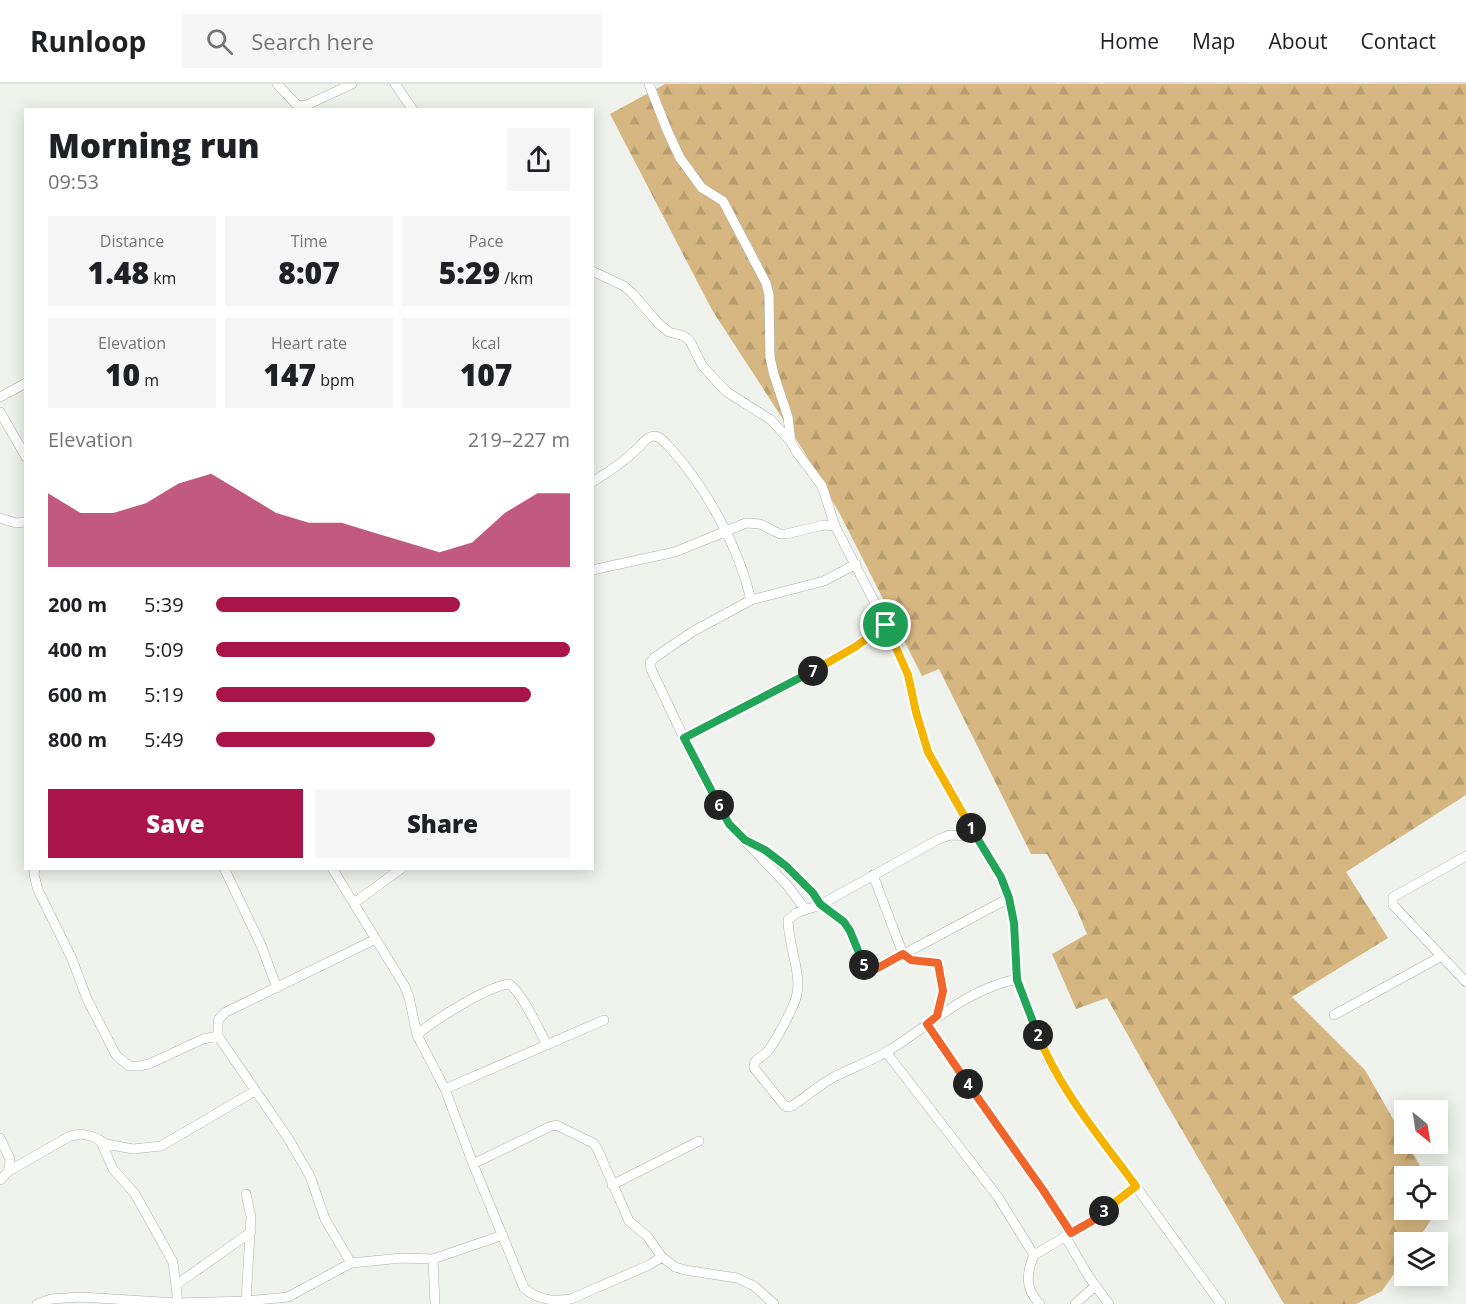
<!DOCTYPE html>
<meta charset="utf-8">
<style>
body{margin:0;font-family:"Open Sans",sans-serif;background:#f6f6f6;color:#202124;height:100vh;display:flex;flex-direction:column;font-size:22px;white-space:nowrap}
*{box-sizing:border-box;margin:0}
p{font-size:20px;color:#757577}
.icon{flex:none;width:33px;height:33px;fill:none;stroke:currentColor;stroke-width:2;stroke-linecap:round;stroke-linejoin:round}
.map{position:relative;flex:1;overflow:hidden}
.side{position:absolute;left:24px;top:24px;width:570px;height:762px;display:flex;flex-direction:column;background:#fff;border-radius:0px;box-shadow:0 3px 15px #0003}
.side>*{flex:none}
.needle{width:39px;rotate:150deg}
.tools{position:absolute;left:1394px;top:1016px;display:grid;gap:12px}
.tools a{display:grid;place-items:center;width:54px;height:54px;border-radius:0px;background:#fff;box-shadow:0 3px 15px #0003;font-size:30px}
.pin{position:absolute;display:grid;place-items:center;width:51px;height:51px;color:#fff;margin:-26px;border:3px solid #fff;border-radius:50%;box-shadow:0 2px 6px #0007}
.km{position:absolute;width:30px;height:30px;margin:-15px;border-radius:50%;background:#222;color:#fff;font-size:16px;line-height:30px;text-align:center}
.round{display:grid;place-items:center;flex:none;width:63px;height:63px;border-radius:0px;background:#f6f6f6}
.summary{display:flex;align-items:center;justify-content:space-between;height:102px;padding:0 24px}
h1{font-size:33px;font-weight:800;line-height:45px}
.stats{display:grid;grid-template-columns:repeat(3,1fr);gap:9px;height:102px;padding:6px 24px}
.stats div{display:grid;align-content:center;border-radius:0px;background:#f6f6f6;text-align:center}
.stats b{font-size:30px;font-weight:800}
.stats small{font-size:16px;font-weight:400}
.stats p{font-size:16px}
.chart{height:168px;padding:12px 24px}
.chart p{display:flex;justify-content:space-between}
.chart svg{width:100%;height:108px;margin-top:6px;fill:#a91549;opacity:.7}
.cta{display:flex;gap:12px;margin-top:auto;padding:12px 24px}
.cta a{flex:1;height:69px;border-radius:0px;background:#a91549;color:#fff;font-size:24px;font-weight:800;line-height:69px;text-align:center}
.cta a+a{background:#f6f6f6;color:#202124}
ul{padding:0 24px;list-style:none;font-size:20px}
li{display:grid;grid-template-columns:96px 72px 1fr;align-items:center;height:45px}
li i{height:15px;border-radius:8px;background:#a91549}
header{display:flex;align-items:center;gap:36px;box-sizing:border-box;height:84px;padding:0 30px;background:#fff;border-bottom:2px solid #e0e0e0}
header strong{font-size:28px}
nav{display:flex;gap:33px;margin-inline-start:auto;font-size:21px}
.search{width:420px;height:54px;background:#f6f6f6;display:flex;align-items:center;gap:15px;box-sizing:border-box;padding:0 21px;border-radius:0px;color:#757577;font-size:22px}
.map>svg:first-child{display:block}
.forest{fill:url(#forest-firs)}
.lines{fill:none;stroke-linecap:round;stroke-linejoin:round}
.minor-casing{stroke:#adb0aa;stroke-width:10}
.minor{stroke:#fff;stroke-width:9}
.split-1-casing{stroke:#fff;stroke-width:12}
.split-2-casing{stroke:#fff;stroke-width:12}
.split-3-casing{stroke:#fff;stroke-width:12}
.split-4-casing{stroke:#fff;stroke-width:12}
.split-5-casing{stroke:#fff;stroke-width:12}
.split-6-casing{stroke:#fff;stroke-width:12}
.split-7-casing{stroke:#fff;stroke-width:12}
.split-8-casing{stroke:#fff;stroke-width:12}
.split-1{stroke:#f5b400;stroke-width:8}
.split-2{stroke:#22a559;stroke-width:8}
.split-3{stroke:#f5b400;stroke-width:8}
.split-4{stroke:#f0652b;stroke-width:8}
.split-5{stroke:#f0652b;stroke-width:8}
.split-6{stroke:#22a559;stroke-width:8}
.split-7{stroke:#22a559;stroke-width:8}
.split-8{stroke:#f5b400;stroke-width:8}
</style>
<header>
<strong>Runloop</strong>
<div class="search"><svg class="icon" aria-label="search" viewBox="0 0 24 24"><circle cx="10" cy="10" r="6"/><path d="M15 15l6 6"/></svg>Search here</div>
<nav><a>Home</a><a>Map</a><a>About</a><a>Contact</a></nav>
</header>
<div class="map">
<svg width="1466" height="1220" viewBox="0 0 1466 1220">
<defs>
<pattern id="forest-firs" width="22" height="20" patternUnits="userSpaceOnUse" patternTransform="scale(1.5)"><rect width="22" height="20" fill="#d7b781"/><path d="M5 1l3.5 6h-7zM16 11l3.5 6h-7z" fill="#b89d6f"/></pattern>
</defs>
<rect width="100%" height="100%" fill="#f0f3ed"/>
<path class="forest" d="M 665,0 L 1466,0 L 1466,711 L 1346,788 L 1388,854 L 1292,913 L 1365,986 L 1404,1054 L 1404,1059 L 1407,1059 L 1426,1092 L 1404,1092 L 1404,1125 L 1437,1125 L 1437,1111 L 1442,1120 L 1416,1158 L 1404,1158 L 1404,1175 L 1382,1207 L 1356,1220 L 1284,1220 L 1166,1019 L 1107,914 L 1076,925 L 1052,870 L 1087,850 L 1077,826 L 1047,770 L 1031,770 L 939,585 L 922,592 L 840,430 L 803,366 L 712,226 L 610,30 Z"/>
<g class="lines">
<defs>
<path id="minor" d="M 277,0 L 298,22 L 307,21 L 352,0
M 395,0 L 413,26
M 649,0 L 667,46 L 680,74 L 702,104 L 723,117 L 766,199 L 769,211 L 770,273 L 774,291 L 788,333 L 791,358 L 796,367 L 822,402 L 835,442 L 893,554 L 908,591 L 916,628 L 928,668 L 975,752 L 1001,793 L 1007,806 L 1014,839 L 1017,895 L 1048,976 L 1061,999 L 1221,1220
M 592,187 L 624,202 L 633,210 L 659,240 L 669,248 L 684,252 L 690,257 L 702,281 L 718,299 L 727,308 L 771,336 L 791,358
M 0,313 L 26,299
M 0,328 L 26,373
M 592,398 C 611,387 625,377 640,362 C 643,358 648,352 655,352 C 662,353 667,361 672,366 C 707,405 739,464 751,516
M 0,434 L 16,439 L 26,438
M 592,486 L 675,468 L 746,439 L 760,440 L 780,450 L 786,450 L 824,441 L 835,442
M 684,654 L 835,575 L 886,541
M 975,752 L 950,751 L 939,755 L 820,821 L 796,829 L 788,836 C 788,861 803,892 796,914 C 792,926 775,959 767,968 C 761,974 753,975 754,984 L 784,1021 L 787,1023 L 792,1022 C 806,1013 819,1001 834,993 C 852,984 871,977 888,967 C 932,940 965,906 1017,895
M 753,760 L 786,782 L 813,809 L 820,821 L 844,838 L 850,847 L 864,882 L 868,886 L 874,886 L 1009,814
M 1466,772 L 1393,813 L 1393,821 L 1466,898
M 35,784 L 34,791 L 38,806 L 72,875 L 87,915 L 116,971 L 129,982 L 139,982 L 149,980 L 203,955 L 218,952
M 224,784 L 261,861 L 277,904
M 332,784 L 404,901 L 409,913 L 417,951 L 445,1005 L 473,1080 L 549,1043 L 556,1041 L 593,1059 L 597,1064 L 629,1137 L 647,1152 L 662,1173 L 675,1183 L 685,1186 L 737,1194 L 754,1202 L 774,1220
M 873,791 L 903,870 L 911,876 L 937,879 C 946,897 942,913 937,931
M 354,819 L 402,784
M 805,825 L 787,801 L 729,740 L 684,654 L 651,585 L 650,579 L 654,574 L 692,548 L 751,516 L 824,497 L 856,480
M 1334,931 L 1440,873
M 927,940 L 1043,1106 L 1070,1149
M 417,951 C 434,936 488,902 509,900 C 522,908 539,946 547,961
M 886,968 L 998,1113 L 1034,1171
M 445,1005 L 604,936
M 0,1054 L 10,1075 L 9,1087 L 0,1096
M 100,1056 L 113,1085 L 135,1110 L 173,1178 L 178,1219
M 473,1080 L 524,1204 C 538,1216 553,1218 571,1215 L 649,1181 L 662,1173
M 9,1087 L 70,1052 L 82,1050 L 94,1053 L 106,1060 L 133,1065 L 161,1062 L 255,1007
M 612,1101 L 699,1057
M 1065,1152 L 1089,1193 L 1109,1220
M 433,1175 L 435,1220
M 351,1179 L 325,1135 L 310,1092 L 288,1054 L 218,952 L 218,936 L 226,928 L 376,855
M 176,1201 L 251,1148
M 246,1217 L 251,1133 L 246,1110
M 37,1220 L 51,1215 L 80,1213 L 178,1219 L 246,1217 L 288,1213 L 351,1179 L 402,1174 L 433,1175 L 503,1151
M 1040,1220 C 1025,1205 1026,1190 1034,1171 L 1092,1137 L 1136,1102
M 1075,1220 L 1095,1202"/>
</defs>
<use href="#minor" class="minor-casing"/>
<use href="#minor" class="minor"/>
</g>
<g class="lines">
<defs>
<path id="split-1" d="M 886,541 L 908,591 L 916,628 L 928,668 L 971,744"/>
<path id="split-2" d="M 971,744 L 1001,793 L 1009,814 L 1014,839 L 1017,896 L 1038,951"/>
<path id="split-3" d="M 1038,951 C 1061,1008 1100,1053 1136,1102 L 1104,1127"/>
<path id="split-4" d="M 968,1000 L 1043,1106 L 1071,1149 L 1092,1137 L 1104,1127"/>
<path id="split-5" d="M 864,881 L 868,886 L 874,886 L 903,870 L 911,876 L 938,879 L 943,907 L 937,932 L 927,940 L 968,1000"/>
<path id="split-6" d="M 719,721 L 729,740 L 745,756 L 765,766 L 786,782 L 813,809 L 820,820 L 844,838 L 850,847 L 864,881"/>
<path id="split-7" d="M 719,721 L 684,654 L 813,587"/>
<path id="split-8" d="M 813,587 L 855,563 L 886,541"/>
</defs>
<use href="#split-1" class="split-1-casing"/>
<use href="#split-2" class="split-2-casing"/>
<use href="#split-3" class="split-3-casing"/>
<use href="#split-4" class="split-4-casing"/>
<use href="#split-5" class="split-5-casing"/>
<use href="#split-6" class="split-6-casing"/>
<use href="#split-7" class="split-7-casing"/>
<use href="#split-8" class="split-8-casing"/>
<use href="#split-1" class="split-1"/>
<use href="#split-2" class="split-2"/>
<use href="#split-3" class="split-3"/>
<use href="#split-4" class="split-4"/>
<use href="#split-5" class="split-5"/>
<use href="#split-6" class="split-6"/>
<use href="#split-7" class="split-7"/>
<use href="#split-8" class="split-8"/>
</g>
</svg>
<div class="tools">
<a><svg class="needle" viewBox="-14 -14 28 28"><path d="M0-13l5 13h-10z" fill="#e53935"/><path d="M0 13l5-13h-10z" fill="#757577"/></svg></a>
<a><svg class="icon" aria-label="locate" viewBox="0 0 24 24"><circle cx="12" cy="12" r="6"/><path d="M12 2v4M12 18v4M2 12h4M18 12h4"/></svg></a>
<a><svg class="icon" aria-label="layers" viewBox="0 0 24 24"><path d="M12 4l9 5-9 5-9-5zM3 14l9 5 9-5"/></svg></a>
</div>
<div class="pin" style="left:886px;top:541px;background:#1e9e55"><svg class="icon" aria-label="arrive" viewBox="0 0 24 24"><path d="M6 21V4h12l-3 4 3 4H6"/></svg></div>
<b class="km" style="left:971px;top:744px">1</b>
<b class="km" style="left:1038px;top:951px">2</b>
<b class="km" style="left:1104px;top:1127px">3</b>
<b class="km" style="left:968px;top:1000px">4</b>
<b class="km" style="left:864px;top:881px">5</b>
<b class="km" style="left:719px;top:721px">6</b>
<b class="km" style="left:813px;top:587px">7</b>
<section class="side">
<div class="summary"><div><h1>Morning run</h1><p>09:53</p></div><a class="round"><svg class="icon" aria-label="share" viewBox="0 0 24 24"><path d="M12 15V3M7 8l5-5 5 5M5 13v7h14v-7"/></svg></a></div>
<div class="stats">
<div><p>Distance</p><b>1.48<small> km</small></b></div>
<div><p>Time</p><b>8:07</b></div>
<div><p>Pace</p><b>5:29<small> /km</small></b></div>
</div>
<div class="stats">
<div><p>Elevation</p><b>10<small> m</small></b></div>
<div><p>Heart rate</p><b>147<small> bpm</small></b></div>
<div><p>kcal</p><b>107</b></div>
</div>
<div class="chart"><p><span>Elevation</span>219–227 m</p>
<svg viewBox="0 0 160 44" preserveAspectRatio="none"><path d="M0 44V14L10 22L20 22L30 18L40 10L50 6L60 14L70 22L80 26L90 26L100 30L110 34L120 38L130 34L140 22L150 14L160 14V44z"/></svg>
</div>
<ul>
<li><b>200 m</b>5:39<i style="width:69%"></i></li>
<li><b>400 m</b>5:09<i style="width:100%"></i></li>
<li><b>600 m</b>5:19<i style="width:89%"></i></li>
<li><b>800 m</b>5:49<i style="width:62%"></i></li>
</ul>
<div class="cta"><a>Save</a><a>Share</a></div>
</section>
</div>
